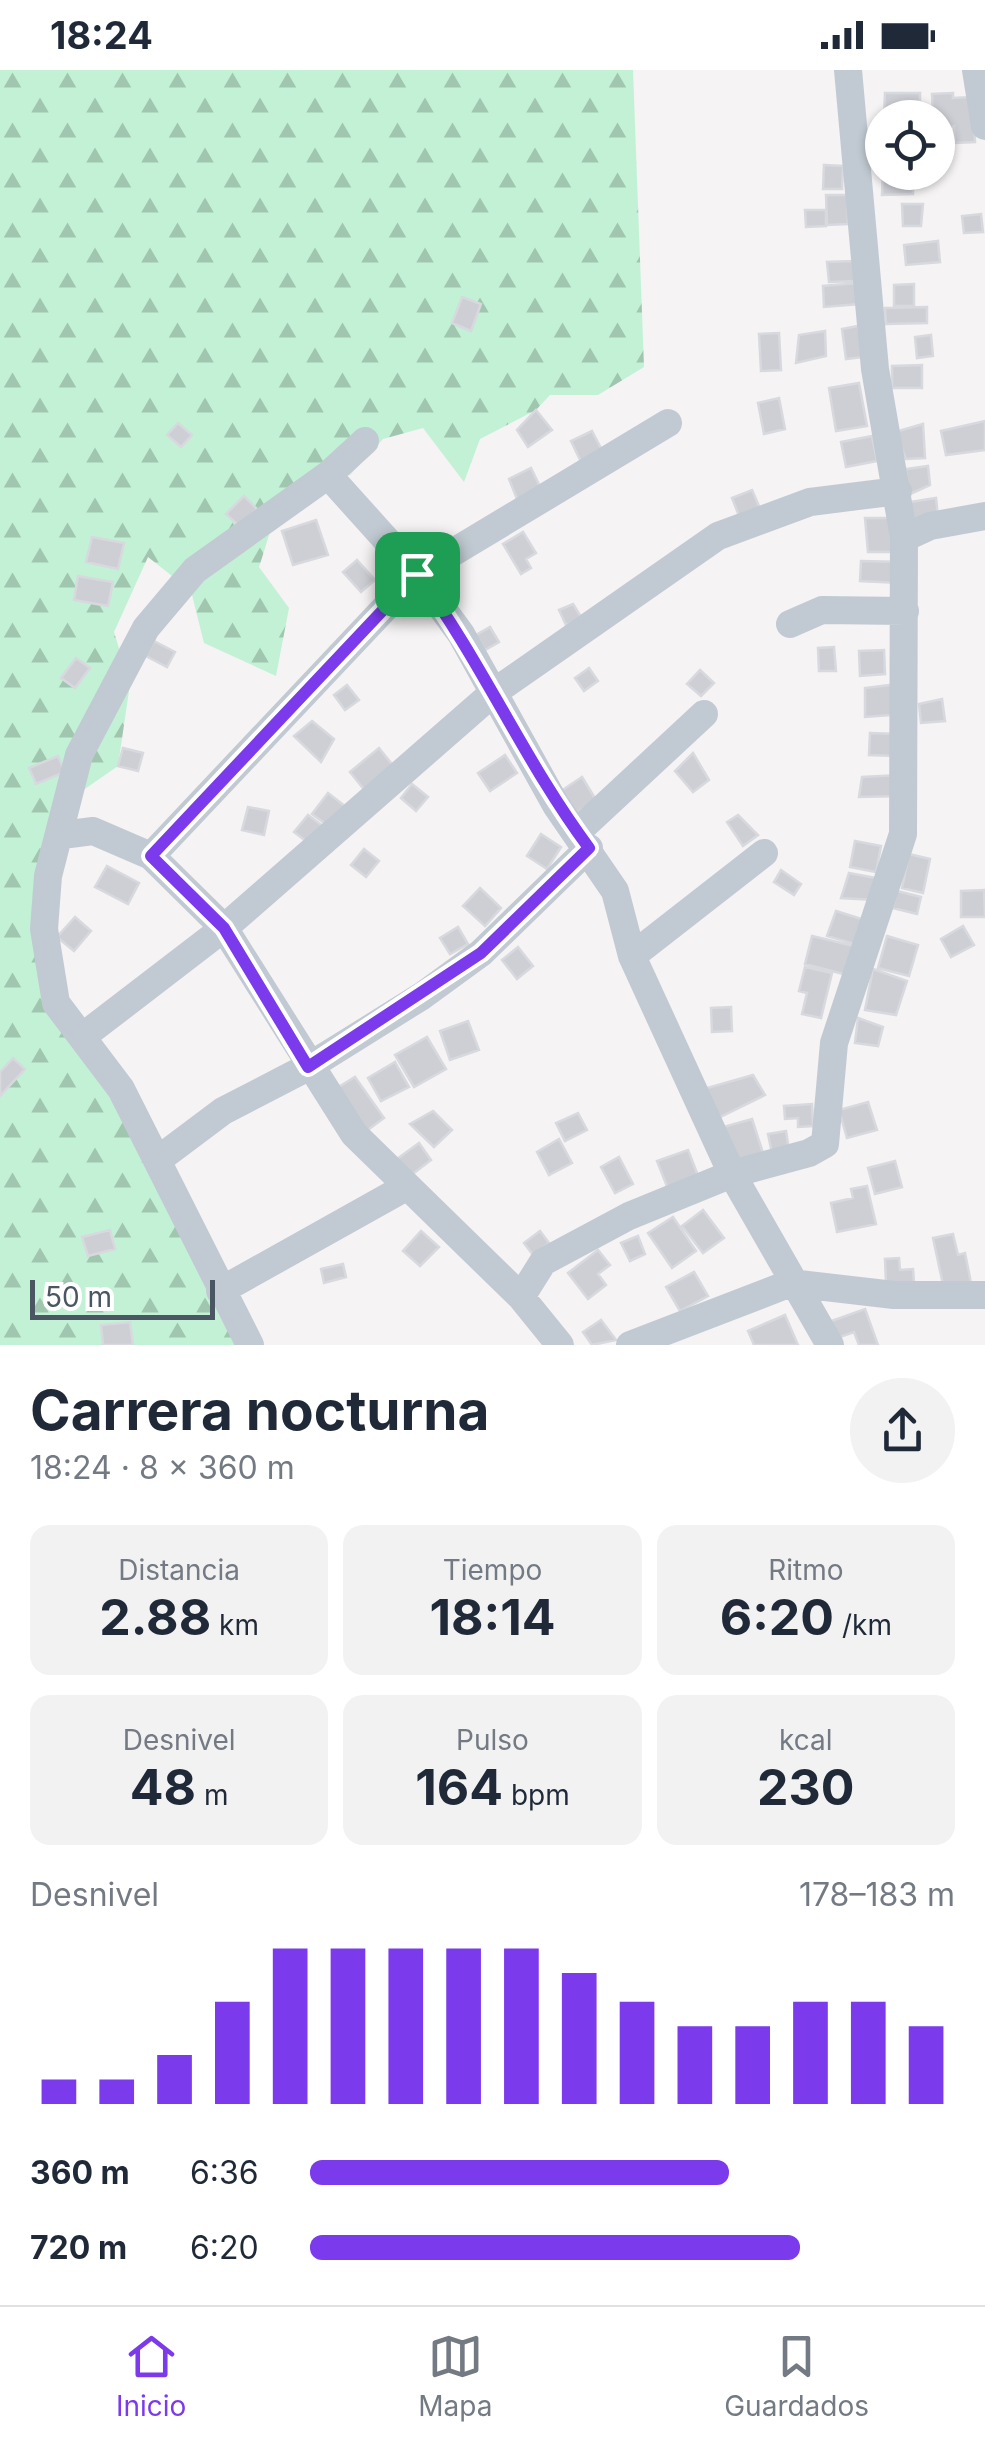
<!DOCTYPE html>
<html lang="es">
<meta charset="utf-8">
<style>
body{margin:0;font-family:Inter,sans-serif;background:#f2f2f3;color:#1f2937;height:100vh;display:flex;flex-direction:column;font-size:38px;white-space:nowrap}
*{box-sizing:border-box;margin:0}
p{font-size:32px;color:#747a83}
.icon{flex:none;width:55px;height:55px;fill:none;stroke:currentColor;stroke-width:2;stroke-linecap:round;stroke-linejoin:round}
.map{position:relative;height:1275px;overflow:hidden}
.panel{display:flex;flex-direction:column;background:#fff;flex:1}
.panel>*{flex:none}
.tools{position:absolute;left:865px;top:30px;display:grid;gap:20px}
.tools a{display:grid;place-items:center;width:90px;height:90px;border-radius:50%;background:#fff;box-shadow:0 2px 8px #0004;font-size:50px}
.scale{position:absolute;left:30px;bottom:25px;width:185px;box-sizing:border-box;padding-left:10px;border:5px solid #4a5661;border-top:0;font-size:28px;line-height:35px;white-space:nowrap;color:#4a5661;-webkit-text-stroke:8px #fff;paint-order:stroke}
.pin{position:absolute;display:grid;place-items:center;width:85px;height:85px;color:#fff;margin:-42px;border-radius:20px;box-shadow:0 5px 15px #0006}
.round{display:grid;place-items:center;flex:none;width:105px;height:105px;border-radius:52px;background:#f2f2f3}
.head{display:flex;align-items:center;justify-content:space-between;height:170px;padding:0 30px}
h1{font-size:55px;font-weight:700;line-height:75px}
.metrics{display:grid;grid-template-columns:repeat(3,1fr);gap:15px;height:170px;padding:10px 30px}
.metrics div{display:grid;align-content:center;border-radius:20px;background:#f2f2f3;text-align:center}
.metrics b{font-size:50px;font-weight:700}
.metrics small{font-size:28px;font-weight:400}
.metrics p{font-size:28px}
.chart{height:280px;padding:20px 30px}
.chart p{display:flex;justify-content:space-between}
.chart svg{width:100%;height:180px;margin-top:10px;stroke:#7c3aed;stroke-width:6}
ul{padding:0 30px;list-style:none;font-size:32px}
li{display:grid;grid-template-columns:160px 120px 1fr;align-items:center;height:75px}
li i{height:25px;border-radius:12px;background:#7c3aed}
.status{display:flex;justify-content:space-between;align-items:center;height:70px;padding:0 50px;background:#fff;direction:ltr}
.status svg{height:28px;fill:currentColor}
.dock{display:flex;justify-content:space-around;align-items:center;height:140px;border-top:2px solid #e0e1e3;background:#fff;font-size:28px;color:#747a83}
.dock a{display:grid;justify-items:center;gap:5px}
.dock .active{color:#7c3aed}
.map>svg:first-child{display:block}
.forest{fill:url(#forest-firs)}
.building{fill:#cdcfd5;stroke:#d7d9de;stroke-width:2.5}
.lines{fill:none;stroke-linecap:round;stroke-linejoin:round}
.street{stroke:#c1cad2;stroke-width:28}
.route-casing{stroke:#fff;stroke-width:20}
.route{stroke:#7c3aed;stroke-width:12}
</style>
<div class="status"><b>18:24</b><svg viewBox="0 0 49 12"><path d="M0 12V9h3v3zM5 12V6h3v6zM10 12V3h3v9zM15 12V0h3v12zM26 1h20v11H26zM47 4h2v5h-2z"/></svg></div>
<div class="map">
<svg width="985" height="1275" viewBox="0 0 985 1275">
<defs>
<pattern id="forest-firs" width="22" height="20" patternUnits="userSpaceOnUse" patternTransform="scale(2.5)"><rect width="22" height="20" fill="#c3f1d5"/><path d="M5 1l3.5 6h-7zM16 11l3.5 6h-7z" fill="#a0c6b0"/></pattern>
</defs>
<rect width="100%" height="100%" fill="#f5f3f3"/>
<path class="forest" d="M 0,0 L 633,0 L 644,297 L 598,325 L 550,325 L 536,340 L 480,369 L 464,412 L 423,358 L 383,369 L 350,405 C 274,406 281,433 259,497 L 289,538 L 276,606 L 204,573 L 191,521 L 148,487 L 114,562 L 130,614 L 118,696 L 82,721 L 57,766 L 46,934 L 117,1023 L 240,1275 L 0,1275 Z"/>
<path class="building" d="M 885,23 L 920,23 L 920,48 L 884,48 Z
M 953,23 L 953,28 L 973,27 L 975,72 L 955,73 L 954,56 L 938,57 L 938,48 L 933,48 L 932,24 Z
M 824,95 L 843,96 L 842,119 L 823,119 Z
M 883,102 L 913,103 L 913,124 L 882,125 Z
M 826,125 L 847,125 L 848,154 L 827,155 Z
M 902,134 L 923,134 L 921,156 L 903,156 Z
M 805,140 L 826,140 L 826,156 L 806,157 Z
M 981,144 L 983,162 L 964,163 L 962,146 Z
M 938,171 L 940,192 L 906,195 L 904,175 Z
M 854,191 L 856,211 L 829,212 L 827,192 Z
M 858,213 L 859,234 L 824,237 L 823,216 Z
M 914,214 L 914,236 L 894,236 L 894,215 Z
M 462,227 L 481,234 L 471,261 L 452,253 Z
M 927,237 L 927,253 L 886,254 L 885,238 Z
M 858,256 L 863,287 L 846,289 L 842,259 Z
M 825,261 L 826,286 L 796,293 L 799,265 Z
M 779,263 L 781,300 L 761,301 L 759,264 Z
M 931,265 L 933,286 L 917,288 L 915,267 Z
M 922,295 L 922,318 L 892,318 L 892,296 Z
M 859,313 L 867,356 L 836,361 L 829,318 Z
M 779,328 L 785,359 L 764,364 L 758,333 Z
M 536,340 L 552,360 L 528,377 L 517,360 Z
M 985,351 L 985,380 L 946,385 L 941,361 Z
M 178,353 L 192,365 L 181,377 L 167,365 Z
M 923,354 L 925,388 L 906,389 L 895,362 Z
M 592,361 L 602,380 L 582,394 L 571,371 Z
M 872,366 L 877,391 L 846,397 L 841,372 Z
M 928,396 L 930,415 L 908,425 L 906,399 Z
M 531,398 L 543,423 L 519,434 L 509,409 Z
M 752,420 L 762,443 L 741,451 L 732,428 Z
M 244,426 L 257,439 L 239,456 L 226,444 Z
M 936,428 L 938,447 L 912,450 L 910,432 Z
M 865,448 L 898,448 L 897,482 L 868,482 Z
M 316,450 L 328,485 L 293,495 L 282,461 Z
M 523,462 L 536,483 L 526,489 L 531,498 L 521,504 L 503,474 Z
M 92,467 L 124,473 L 118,499 L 86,492 Z
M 357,490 L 375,510 L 361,522 L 343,502 Z
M 861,491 L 902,492 L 900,513 L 860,511 Z
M 78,506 L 113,512 L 108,536 L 74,530 Z
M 573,534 L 583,550 L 566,555 L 559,540 Z
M 490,557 L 499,572 L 485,580 L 476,565 Z
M 154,571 L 175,582 L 167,597 L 146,586 Z
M 834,577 L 836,601 L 819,601 L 818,578 Z
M 884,580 L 885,604 L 860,606 L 859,581 Z
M 76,588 L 90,598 L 75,618 L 61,608 Z
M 589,598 L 598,611 L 584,621 L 575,608 Z
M 700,600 L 714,613 L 701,626 L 687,614 Z
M 898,614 L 903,644 L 865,647 L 865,618 Z
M 347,615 L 359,630 L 345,640 L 334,625 Z
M 942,629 L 945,651 L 921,653 L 919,634 Z
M 312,651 L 334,669 L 321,692 L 294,666 Z
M 870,663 L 897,664 L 896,686 L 869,685 Z
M 123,678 L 143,683 L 138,701 L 118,696 Z
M 379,678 L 395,698 L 366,722 L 350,702 Z
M 693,683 L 709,710 L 693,722 L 675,701 Z
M 505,685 L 517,703 L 490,721 L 478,703 Z
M 58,686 L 65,702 L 36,714 L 29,698 Z
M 900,705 L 900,726 L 859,727 L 862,707 Z
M 582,707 L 596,730 L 575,744 L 561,721 Z
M 412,714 L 428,727 L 416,741 L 401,728 Z
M 328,723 L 350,740 L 335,761 L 312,744 Z
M 248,737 L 269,741 L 264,765 L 242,760 Z
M 308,745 L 328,760 L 314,777 L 294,762 Z
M 738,745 L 758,765 L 743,776 L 727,752 Z
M 541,764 L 561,777 L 547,799 L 527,786 Z
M 855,771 L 881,776 L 876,802 L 850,797 Z
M 364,779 L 379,791 L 366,807 L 351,795 Z
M 909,784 L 930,789 L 923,823 L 902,818 Z
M 107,796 L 139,813 L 128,834 L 95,817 Z
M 781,800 L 801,814 L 794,825 L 774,812 Z
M 849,803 L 881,809 L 874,830 L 841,828 Z
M 480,818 L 501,838 L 485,856 L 463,836 Z
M 984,820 L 985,847 L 961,847 L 961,821 Z
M 897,821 L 921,827 L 917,844 L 893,838 Z
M 836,841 L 865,850 L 858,875 L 827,866 Z
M 75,847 L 91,861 L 74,881 L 57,867 Z
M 963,856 L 974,875 L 951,887 L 941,869 Z
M 458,857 L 468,874 L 450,884 L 440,868 Z
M 812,866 L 858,877 L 851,906 L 805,894 Z
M 887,866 L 918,875 L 909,906 L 878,898 Z
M 518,877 L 533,896 L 517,909 L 502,890 Z
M 805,897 L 832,903 L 821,948 L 802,944 L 807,923 L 799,921 Z
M 873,899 L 907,911 L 896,945 L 865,940 Z
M 731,937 L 732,961 L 712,962 L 711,938 Z
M 858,948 L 883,957 L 878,976 L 855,973 Z
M 468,951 L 479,980 L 450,990 L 440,961 Z
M 427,967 L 446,999 L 414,1017 L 395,985 Z
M 13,988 L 25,999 L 0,1026 L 0,1002 Z
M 395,992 L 409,1017 L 381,1031 L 368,1008 Z
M 753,1005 L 765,1025 L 710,1052 L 700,1020 Z
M 355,1007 L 384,1048 L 365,1062 L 332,1021 Z
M 868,1032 L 877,1060 L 847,1068 L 839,1040 Z
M 812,1034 L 813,1056 L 798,1057 L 798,1048 L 785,1049 L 784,1036 Z
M 433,1041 L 452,1060 L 434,1077 L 410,1054 Z
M 578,1043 L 587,1060 L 565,1071 L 556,1053 Z
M 752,1049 L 764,1086 L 728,1094 L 716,1059 Z
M 786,1061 L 789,1080 L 772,1083 L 768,1064 Z
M 559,1069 L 572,1093 L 549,1105 L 537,1082 Z
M 419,1073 L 431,1090 L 410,1106 L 397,1089 Z
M 688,1080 L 699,1108 L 668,1119 L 657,1091 Z
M 619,1087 L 633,1114 L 615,1123 L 601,1097 Z
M 895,1091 L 902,1117 L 875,1124 L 868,1098 Z
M 867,1116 L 876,1154 L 837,1162 L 831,1133 L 853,1128 L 851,1119 Z
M 703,1140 L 724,1168 L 703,1183 L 682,1156 Z
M 673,1147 L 696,1181 L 672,1198 L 648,1163 Z
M 110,1160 L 115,1179 L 88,1186 L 82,1167 Z
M 421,1161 L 439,1177 L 420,1196 L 403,1181 Z
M 540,1161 L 549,1173 L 533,1185 L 524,1173 Z
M 953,1164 L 958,1185 L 965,1183 L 972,1218 L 945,1224 L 933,1168 Z
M 638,1166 L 645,1184 L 630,1191 L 621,1173 Z
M 598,1180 L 610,1195 L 598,1204 L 606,1215 L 588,1229 L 568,1203 Z
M 899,1188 L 900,1200 L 913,1199 L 914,1212 L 886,1213 L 885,1189 Z
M 343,1194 L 346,1207 L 324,1213 L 321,1199 Z
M 694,1202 L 708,1226 L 680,1241 L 666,1217 Z
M 865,1239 L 878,1275 L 859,1275 L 854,1262 L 829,1271 L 823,1254 Z
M 785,1245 L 798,1275 L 754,1275 L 748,1261 Z
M 601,1250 L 616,1270 L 592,1275 L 583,1262 Z
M 130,1252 L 133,1275 L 103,1275 L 101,1255 Z"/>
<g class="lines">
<path class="street" d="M 976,0 L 985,56
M 328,405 L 417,504 L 461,564 L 556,735 L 615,821 L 632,886 L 732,1104 L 830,1275
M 904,468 L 930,456 L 985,446
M 790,554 L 822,540 L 905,541
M 577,762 L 704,644
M 62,765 L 93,761 L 151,786 L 224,858 L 354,1064 L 521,1227 L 560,1275
M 151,786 L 417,504 L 668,353
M 632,886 L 764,783
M 82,967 L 224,858 L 493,623 L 718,466 L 810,432 L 898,421
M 159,1089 L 223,1041 L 308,997 L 422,926 L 481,883 L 589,778
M 220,1221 L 406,1117
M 521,1227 L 543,1192 L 629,1146 L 732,1104 L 809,1083 L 825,1074 L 834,973 L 903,764 L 904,468 L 875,299 L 848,0
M 250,1275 L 121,1019 L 56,933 L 44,859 L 48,806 L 79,685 L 146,558 L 195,500 L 328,405 L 365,371
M 630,1275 L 791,1213 L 894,1225 L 985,1225"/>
</g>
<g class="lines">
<defs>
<path id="route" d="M 417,504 C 482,591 524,691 589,778 L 481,883 L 308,997 L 224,858 L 151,786 Z"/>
</defs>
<use href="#route" class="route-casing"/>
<use href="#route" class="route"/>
</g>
</svg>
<div class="tools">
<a><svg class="icon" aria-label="locate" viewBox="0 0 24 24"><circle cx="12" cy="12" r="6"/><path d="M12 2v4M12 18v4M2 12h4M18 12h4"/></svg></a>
</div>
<div class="scale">50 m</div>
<div class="pin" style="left:417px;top:504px;background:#1e9e55"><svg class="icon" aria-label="arrive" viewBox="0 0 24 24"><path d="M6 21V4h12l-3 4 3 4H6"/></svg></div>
</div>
<section class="panel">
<div class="head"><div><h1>Carrera nocturna</h1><p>18:24 · 8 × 360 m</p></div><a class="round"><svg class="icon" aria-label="share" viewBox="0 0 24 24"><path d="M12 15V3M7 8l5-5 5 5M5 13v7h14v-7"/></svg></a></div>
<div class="metrics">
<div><p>Distancia</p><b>2.88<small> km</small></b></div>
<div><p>Tiempo</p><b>18:14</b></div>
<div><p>Ritmo</p><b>6:20<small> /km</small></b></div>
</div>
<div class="metrics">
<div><p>Desnivel</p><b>48<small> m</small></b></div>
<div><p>Pulso</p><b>164<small> bpm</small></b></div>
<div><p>kcal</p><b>230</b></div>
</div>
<div class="chart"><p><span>Desnivel</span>178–183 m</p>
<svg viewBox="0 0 160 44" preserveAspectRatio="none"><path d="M5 44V38M15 44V38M25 44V32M35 44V19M45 44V6M55 44V6M65 44V6M75 44V6M85 44V6M95 44V12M105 44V19M115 44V25M125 44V25M135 44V19M145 44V19M155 44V25"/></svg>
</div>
<ul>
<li><b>360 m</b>6:36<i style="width:65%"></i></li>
<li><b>720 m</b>6:20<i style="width:76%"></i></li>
</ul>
</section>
<nav class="dock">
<a class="active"><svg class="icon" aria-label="home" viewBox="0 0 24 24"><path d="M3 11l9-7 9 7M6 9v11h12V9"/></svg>Inicio</a>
<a><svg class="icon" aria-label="map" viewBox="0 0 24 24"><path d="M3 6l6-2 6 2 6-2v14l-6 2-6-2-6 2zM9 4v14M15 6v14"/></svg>Mapa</a>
<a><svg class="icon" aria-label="saved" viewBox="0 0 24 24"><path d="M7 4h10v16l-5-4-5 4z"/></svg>Guardados</a>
</nav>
